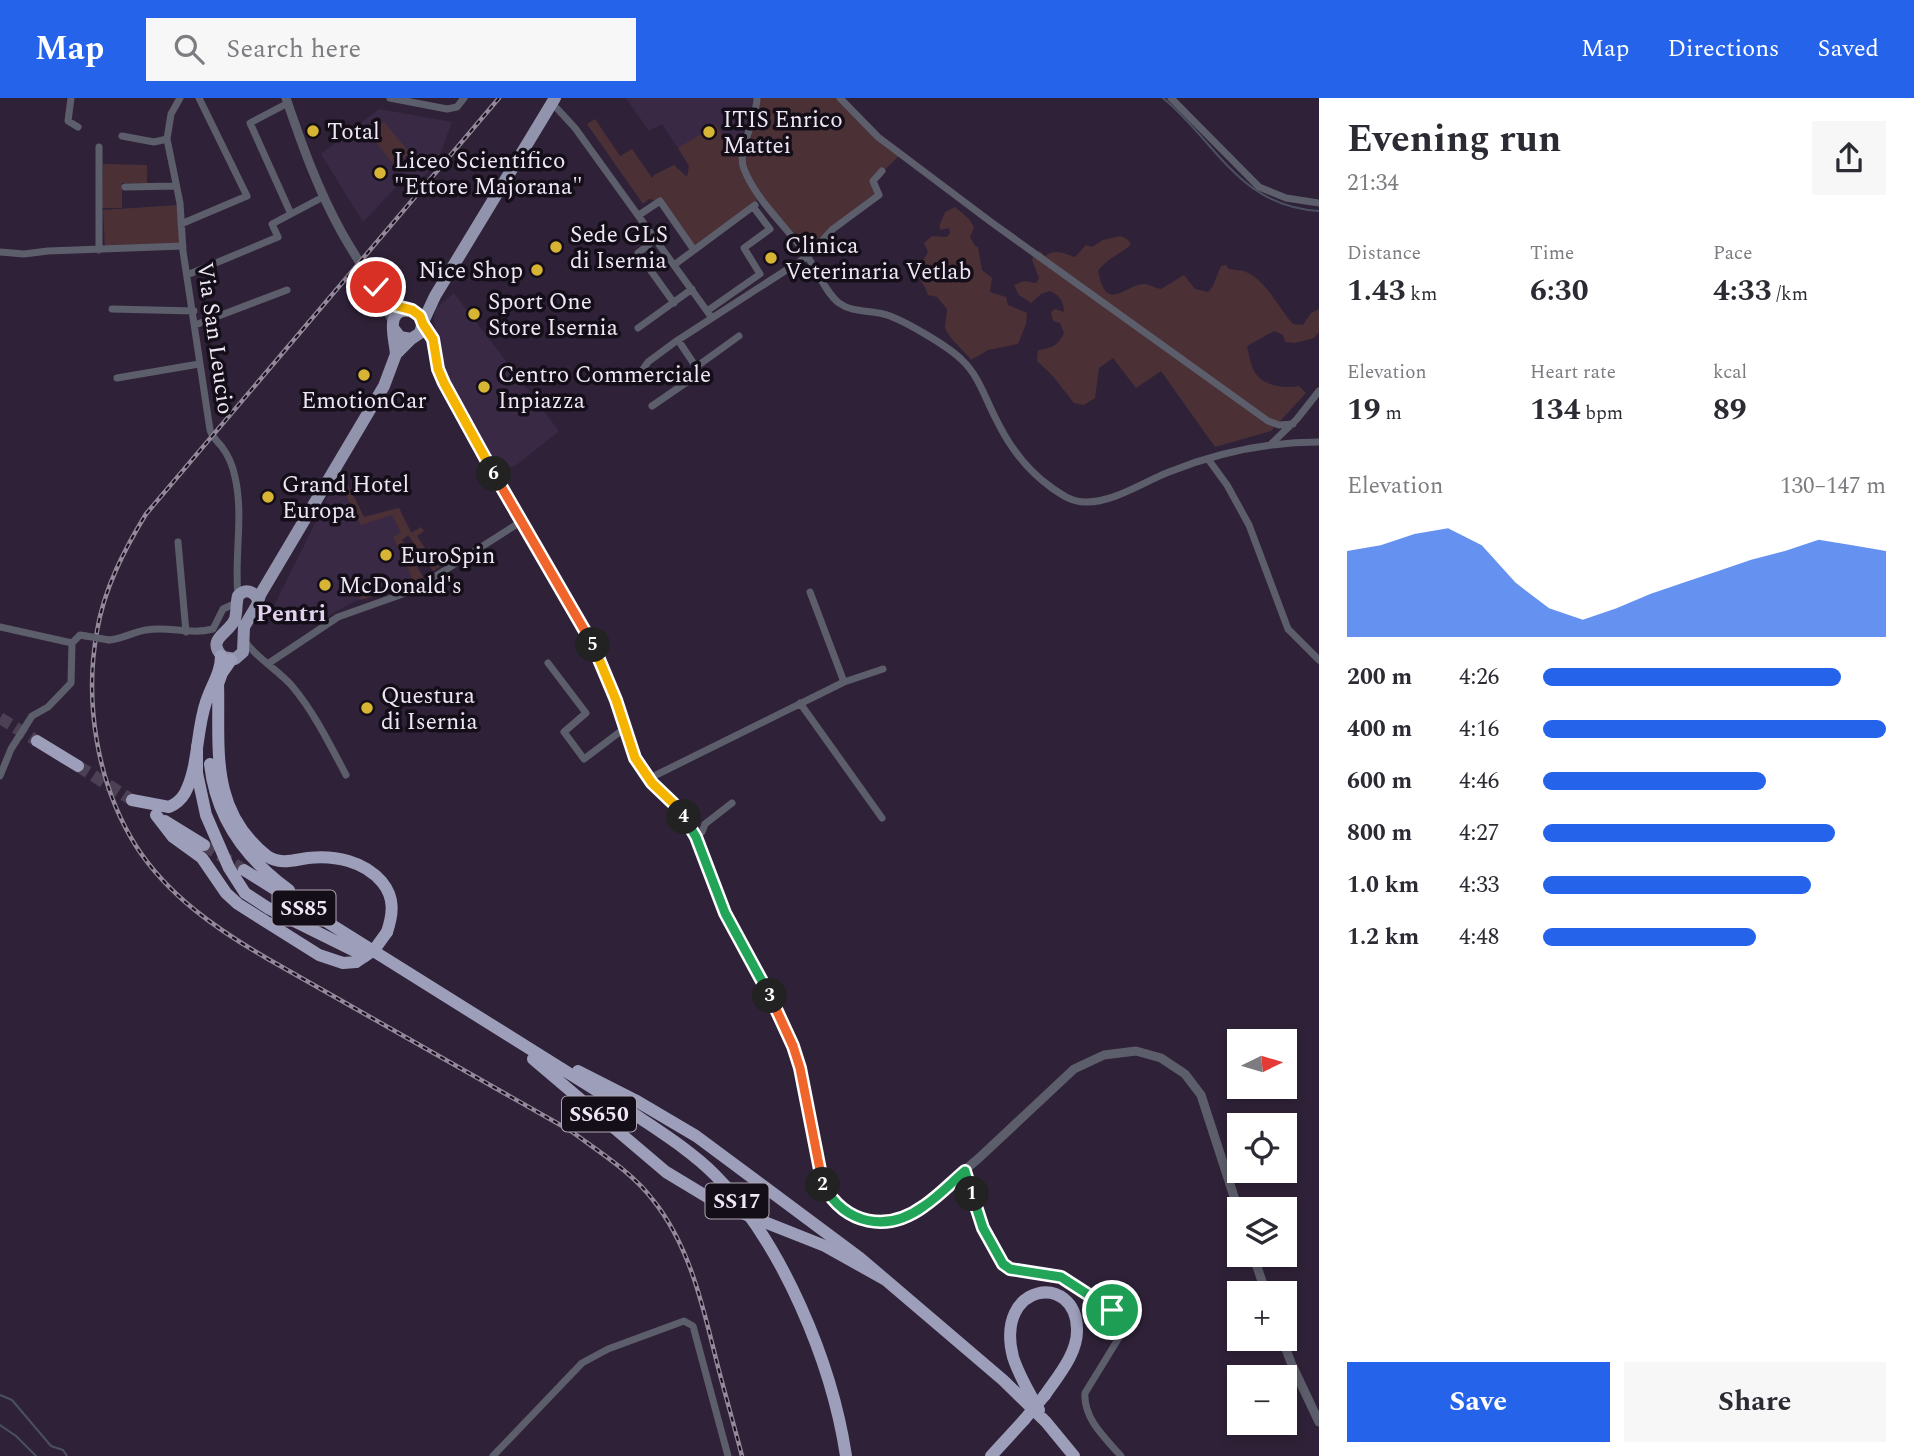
<!DOCTYPE html>
<meta charset="utf-8">
<style>
body{margin:0;font-family:Spectral,serif;background:#f7f7f7;color:#2b2b33;height:100vh;display:flex;flex-direction:column;font-size:26px;white-space:nowrap}
*{box-sizing:border-box;margin:0}
p{font-size:23px;color:#7c7c81}
.icon{flex:none;width:38px;height:38px;fill:none;stroke:currentColor;stroke-width:2;stroke-linecap:round;stroke-linejoin:round}
.map{position:relative;flex:1;overflow:hidden}
.sheet{display:flex;flex-direction:column;background:#fff;width:595px}
.sheet>*{flex:none}
.needle{width:46px;rotate:85deg}
.buttons{position:absolute;left:1227px;top:931px;display:grid;gap:14px}
.buttons a{display:grid;place-items:center;width:70px;height:70px;border-radius:0px;background:#fff;box-shadow:0 4px 10px #0003;font-size:35px}
.pin{position:absolute;display:grid;place-items:center;width:60px;height:60px;color:#fff;margin:-30px;border:4px solid #fff;border-radius:50%;box-shadow:0 2px 7px #0007}
.km{position:absolute;width:35px;height:35px;margin:-18px;border-radius:50%;background:#222;color:#fff;font-size:19px;line-height:35px;text-align:center}
.round{display:grid;place-items:center;flex:none;width:74px;height:74px;border-radius:0px;background:#f7f7f7}
.overview{display:flex;align-items:center;justify-content:space-between;height:119px;padding:0 28px}
h1{font-size:38px;font-weight:700;line-height:52px}
.stats{display:grid;grid-template-columns:repeat(3,1fr);gap:10px;height:119px;padding:7px 28px}
.stats div{display:grid;align-content:center}
.stats b{font-size:30px;font-weight:700}
.stats small{font-size:19px;font-weight:400}
.stats p{font-size:19px}
.chart{height:196px;padding:14px 28px}
.chart p{display:flex;justify-content:space-between}
.chart svg{width:100%;height:126px;margin-top:7px;fill:#2563eb;opacity:.7}
.action{display:flex;gap:14px;margin-top:auto;padding:14px 28px}
.action a{flex:1;height:80px;border-radius:0px;background:#2563eb;color:#fff;font-size:28px;font-weight:700;line-height:80px;text-align:center}
.action a+a{background:#f7f7f7;color:#2b2b33}
ul{padding:0 28px;list-style:none;font-size:23px}
li{display:grid;grid-template-columns:112px 84px 1fr;align-items:center;height:52px}
li i{height:18px;border-radius:9px;background:#2563eb}
header{display:flex;align-items:center;gap:42px;box-sizing:border-box;height:98px;padding:0 35px;background:#2563eb;color:#fff}
header strong{font-size:33px}
nav{display:flex;gap:38px;margin-inline-start:auto;font-size:24px}
.search{width:490px;height:63px;background:#f7f7f7;display:flex;align-items:center;gap:18px;box-sizing:border-box;padding:0 24px;border-radius:0px;color:#7c7c81;font-size:26px}
main{display:flex;flex:1;min-height:0}
.map>svg:first-child{display:block}
.built{fill:#3a2945}
.green{fill:#4b3136}
.lines{fill:none;stroke-linecap:round;stroke-linejoin:round}
.stream{stroke:#4a5062;stroke-width:2}
.trunk-tunnel{stroke:#4c4054;stroke-width:12;stroke-dasharray:12 6;stroke-linecap:butt}
.minor{stroke:#5d5e6b;stroke-width:7}
.tertiary{stroke:#5d5e6b;stroke-width:9}
.primary{stroke:#9293ad;stroke-width:12}
.trunk{stroke:#9c9eba;stroke-width:12}
.rail-casing{stroke:#94899c;stroke-width:4.5}
.rail{stroke:#140e18;stroke-width:2;stroke-dasharray:5;stroke-linecap:butt}
.minor-bridge{stroke:#5d5e6b;stroke-width:7}
.trunk-bridge{stroke:#9c9eba;stroke-width:12}
.split-1-casing{stroke:#fff;stroke-width:14}
.split-2-casing{stroke:#fff;stroke-width:14}
.split-3-casing{stroke:#fff;stroke-width:14}
.split-4-casing{stroke:#fff;stroke-width:14}
.split-5-casing{stroke:#fff;stroke-width:14}
.split-6-casing{stroke:#fff;stroke-width:14}
.split-7-casing{stroke:#fff;stroke-width:14}
.split-1{stroke:#22a559;stroke-width:9}
.split-2{stroke:#22a559;stroke-width:9}
.split-3{stroke:#f0652b;stroke-width:9}
.split-4{stroke:#22a559;stroke-width:9}
.split-5{stroke:#f5b400;stroke-width:9}
.split-6{stroke:#f0652b;stroke-width:9}
.split-7{stroke:#f5b400;stroke-width:9}
.poi-dot{fill:#d7b434;stroke:#140e18;stroke-width:2.5}
.labels{text-anchor:middle;stroke-width:7;stroke-linejoin:round;paint-order:stroke}
.shield{fill:#140e18;stroke:#aea6b3;stroke-width:2}
.shield-label{font-size:21px;font-weight:bold;fill:#f0e7f6}
.poi-label{font-size:23px;fill:#f0e7f6;stroke:#140e18;text-anchor:start}
.street-label{font-size:23px;fill:#f0e7f6;stroke:#140e18}
.neighbourhood-label{font-size:24px;font-weight:bold;fill:#e2d2ef;stroke:#140e18}
</style>
<header>
<strong>Map</strong>
<div class="search"><svg class="icon" aria-label="search" viewBox="0 0 24 24"><circle cx="10" cy="10" r="6"/><path d="M15 15l6 6"/></svg>Search here</div>
<nav><a>Map</a><a>Directions</a><a>Saved</a></nav>
</header>
<main>
<div class="map">
<svg width="1319" height="1358" viewBox="0 0 1319 1358">
<rect width="100%" height="100%" fill="#2f2238"/>
<path class="built" d="M 626,0 L 757,0 L 746,44 L 690,68 L 662,26 L 649,33 Z
M 379,11 L 452,24 L 437,64 L 411,92 L 399,86 L 363,124 L 321,56 Z
M 454,195 L 559,333 L 519,365 L 501,375 L 442,271 L 441,243 L 435,231 L 434,220 L 436,210 Z
M 341,373 L 364,419 L 399,410 L 412,435 L 402,442 L 423,479 L 353,504 L 311,528 L 274,508 Z"/>
<path class="green" d="M 757,0 L 840,0 L 901,56 L 873,83 L 879,97 L 833,131 L 808,158 L 758,99 L 754,110 L 694,152 L 660,103 L 649,101 L 643,106 L 587,26 L 595,21 L 620,58 L 632,51 L 652,80 L 654,77 L 674,67 L 687,79 L 689,68 L 678,50 L 716,27 L 727,45 L 746,44 Z
M 384,24 L 410,55 L 395,68 L 370,37 Z
M 103,66 L 147,67 L 147,85 L 122,85 L 122,110 L 102,110 Z
M 178,107 L 180,147 L 105,151 L 103,112 Z
M 955,109 L 969,121 L 974,129 L 970,139 L 975,148 L 978,149 L 982,172 L 992,180 L 990,194 L 1006,199 L 1008,207 L 1027,215 L 1026,226 L 1018,246 L 988,252 L 971,262 C 965,253 946,238 945,229 C 945,225 947,217 947,211 L 937,199 L 928,197 C 924,184 917,179 910,168 L 918,161 L 924,161 L 928,154 L 924,145 L 932,138 L 947,139 L 950,135 L 949,130 L 941,132 L 939,129 L 945,114 Z
M 1120,138 L 1127,141 L 1131,146 C 1122,156 1108,159 1098,173 C 1107,218 1125,185 1145,186 C 1150,187 1155,190 1161,191 L 1184,177 L 1195,191 L 1208,194 L 1213,188 L 1221,168 L 1226,167 L 1229,171 C 1234,172 1242,172 1246,174 C 1266,182 1280,212 1293,226 L 1303,227 L 1311,215 L 1319,211 L 1319,234 L 1314,240 L 1295,245 L 1285,244 L 1283,237 L 1274,233 L 1247,248 C 1249,256 1251,270 1256,276 C 1264,288 1286,291 1299,288 L 1306,295 L 1271,333 L 1215,349 L 1161,273 L 1136,290 L 1113,260 L 1099,270 L 1095,300 L 1084,307 L 1074,305 L 1052,277 L 1037,263 L 1038,252 C 1051,251 1059,247 1064,235 L 1060,225 L 1053,223 L 1051,214 L 1055,211 L 1064,214 C 1064,204 1060,197 1050,193 L 1041,196 L 1031,205 L 1019,197 L 1014,187 L 1024,183 L 1036,185 L 1039,180 L 1032,162 L 1035,154 L 1040,153 L 1045,158 C 1056,150 1064,156 1075,159 L 1086,147 L 1092,149 L 1103,142 Z
M 347,385 L 364,419 L 399,410 L 411,435 L 421,429 L 424,433 L 417,438 L 434,464 L 442,460 L 445,465 L 433,473 L 408,437 L 402,442 L 423,479 L 402,490 L 361,502 L 358,499 L 389,489 L 412,479 L 393,439 L 401,435 L 392,417 L 361,427 L 344,393 Z"/>
<g class="lines">
<path class="stream" d="M 1163,0 C 1217,45 1240,109 1319,113
M 0,1297 L 12,1302 L 51,1348 L 63,1352 L 67,1358
M 0,1327 L 16,1338 L 36,1358"/>
<path class="trunk-tunnel" d="M 0,620 L 37,643
M 78,668 L 132,702
M 204,747 L 244,772"/>
<path class="minor" d="M 71,0 L 68,23 L 78,29
M 180,0 L 171,16 L 167,41 L 180,105 L 183,153 L 210,332 C 212,339 217,343 222,349 C 228,357 233,369 235,379 C 244,418 234,458 238,498
M 390,0 L 447,11 L 457,9 L 464,0
M 757,0 C 757,23 736,51 744,71 C 758,106 789,130 809,161 C 818,174 826,195 839,205 C 854,216 873,211 890,218 C 908,225 948,248 962,262 C 979,278 985,300 996,321 C 1009,348 1026,372 1052,390 C 1062,397 1072,404 1085,404 C 1113,405 1143,384 1169,374 C 1216,355 1269,344 1319,344
M 840,0 L 878,39 L 991,124 L 1268,323 L 1279,327 L 1293,326
M 1171,0 L 1259,89 L 1286,100 L 1319,105
M 288,5 L 250,25 L 291,116
M 552,5 L 575,30 L 712,220
M 122,38 L 154,44 L 167,41
M 125,89 L 176,88
M 639,117 L 660,103 L 694,152
M 181,126 L 247,98 L 199,0
M 656,141 L 638,155 L 674,205
M 99,152 L 99,49
M 0,154 L 24,156 L 48,153 L 183,148
M 674,167 L 755,107
M 187,177 L 278,139 L 272,126 L 323,99
M 112,211 L 194,213
M 707,213 L 760,176 L 744,150 L 770,131 L 754,110
M 195,227 L 287,192
M 638,230 L 692,191
M 696,269 L 739,238
M 117,280 L 199,266
M 634,284 L 648,264 L 675,244 L 808,158 L 833,131 L 879,97 L 873,83 L 882,73
M 652,308 L 700,275 L 678,242
M 1270,347 L 1297,321 L 1319,293
M 1208,361 L 1227,387 L 1249,427 L 1288,531 L 1319,562
M 178,444 L 186,534
M 810,494 L 844,584
M 0,529 L 72,545
M 109,542 C 122,541 133,534 146,532 C 169,528 190,537 213,531 L 223,511 L 236,505
M 245,543 C 254,558 278,572 292,588 C 314,614 330,647 346,677
M 269,565 L 338,519 L 414,492 L 522,423
M 548,565 L 586,615 L 564,634 L 584,661 L 625,630
M 800,605 L 882,720
M 0,678 L 11,651 L 32,618 L 48,609 L 71,585 L 72,545 L 80,537 L 86,538
M 648,681 L 844,584 L 883,571
M 696,739 L 702,734 L 705,726 L 732,705
M 965,1073 C 971,1099 984,1150 1005,1167 C 1016,1177 1038,1174 1052,1176 C 1070,1180 1108,1207 1120,1221 L 1120,1238 L 1085,1295 C 1083,1320 1105,1340 1121,1358
M 493,1358 L 582,1265 L 608,1251 L 684,1223 L 693,1228 L 728,1358"/>
<path class="tertiary" d="M 286,0 C 302,47 318,92 342,135 C 359,165 379,193 393,225
M 423,226 L 433,241 L 438,271 L 444,285 L 469,333 L 583,528 L 600,562 L 634,660 L 652,685 L 675,707 L 696,739 L 725,815 L 783,926 L 800,970 L 823,1086 L 837,1107 L 845,1113 L 864,1122 L 877,1125 L 900,1120 L 916,1113 L 979,1060 L 1074,971 L 1104,957 L 1136,953 L 1161,960 L 1185,976 L 1201,997 L 1239,1114
M 1253,1157 L 1266,1195
M 1282,1241 L 1292,1267 L 1319,1324"/>
<path class="primary" d="M 423,224 L 435,198 L 555,0
M 393,230 L 400,239 L 411,241 L 420,235 L 423,224 C 416,210 395,207 393,225 C 392,235 395,246 396,256
M 258,502 C 254,493 245,490 238,498 C 236,505 237,514 235,521 C 229,536 205,541 223,559 L 235,561 L 243,554 L 244,529 L 257,507 L 260,497 L 384,288 L 396,256 L 411,241"/>
<path class="trunk" d="M 218,584 C 220,649 208,711 267,758 C 280,767 294,762 308,760 C 335,757 364,763 382,784 C 395,800 393,816 387,834
M 217,589 L 222,575 L 231,562
M 37,643 L 78,668
M 197,648 L 197,675 L 206,717 L 229,770 L 245,795 L 268,810 L 365,858
M 210,666 C 216,720 246,761 289,792
M 132,702 L 169,709 C 176,706 181,702 185,695 C 199,668 196,633 206,604 C 211,588 221,575 221,558
M 156,717 L 173,739 L 202,760 L 226,795 L 238,806 L 319,857 L 343,865 L 356,864
M 165,723 L 204,747
M 244,772 L 634,1016 C 662,1035 691,1053 715,1077 C 782,1144 832,1265 846,1358
M 533,961 L 666,1074 L 719,1106
M 578,973 L 635,1002 L 696,1038 L 860,1160 L 1003,1282 L 1046,1324 L 1074,1358
M 1039,1312 C 1029,1294 1019,1278 1013,1259 C 994,1184 1076,1174 1077,1231 C 1078,1255 1058,1278 1045,1297
M 991,1358 L 1024,1322"/>
<defs>
<path id="rail" d="M 499,0 L 146,416 C 124,452 104,491 97,533 C 84,604 97,686 136,748 C 168,798 218,832 268,861 L 571,1033 C 599,1054 632,1074 653,1102 C 690,1148 703,1209 717,1265 C 725,1296 734,1327 742,1358"/>
</defs>
<use href="#rail" class="rail-casing"/>
<use href="#rail" class="rail"/>
<path class="minor-bridge" d="M 86,538 L 109,542"/>
<path class="trunk-bridge" d="M 356,864 L 374,852 L 387,834
M 719,1106 L 825,1148 L 884,1181
M 1024,1322 L 1045,1297"/>
</g>
<g class="lines">
<defs>
<path id="split-1" d="M 972,1096 L 983,1130 L 1003,1166 L 1010,1171 L 1061,1179 L 1112,1212"/>
<path id="split-2" d="M 823,1087 C 846,1127 887,1135 924,1108 C 939,1098 952,1084 965,1073 L 972,1096"/>
<path id="split-3" d="M 770,898 L 793,948 L 800,970 L 823,1087"/>
<path id="split-4" d="M 684,719 L 696,739 L 725,815 L 770,898"/>
<path id="split-5" d="M 593,547 L 616,602 L 635,660 L 652,685 L 675,707 L 684,719"/>
<path id="split-6" d="M 494,376 L 593,547"/>
<path id="split-7" d="M 376,189 L 383,200 L 393,207 L 412,212 L 420,218 L 423,226 L 433,241 L 438,271 L 444,285 L 494,376"/>
</defs>
<use href="#split-1" class="split-1-casing"/>
<use href="#split-2" class="split-2-casing"/>
<use href="#split-3" class="split-3-casing"/>
<use href="#split-4" class="split-4-casing"/>
<use href="#split-5" class="split-5-casing"/>
<use href="#split-6" class="split-6-casing"/>
<use href="#split-7" class="split-7-casing"/>
<use href="#split-1" class="split-1"/>
<use href="#split-2" class="split-2"/>
<use href="#split-3" class="split-3"/>
<use href="#split-4" class="split-4"/>
<use href="#split-5" class="split-5"/>
<use href="#split-6" class="split-6"/>
<use href="#split-7" class="split-7"/>
</g>
<g class="poi-dot">
<circle cx="313" cy="33" r="7"/>
<circle cx="709" cy="34" r="7"/>
<circle cx="380" cy="75" r="7"/>
<circle cx="556" cy="149" r="7"/>
<circle cx="771" cy="160" r="7"/>
<circle cx="537" cy="172" r="7"/>
<circle cx="474" cy="216" r="7"/>
<circle cx="364" cy="277" r="7"/>
<circle cx="484" cy="289" r="7"/>
<circle cx="268" cy="399" r="7"/>
<circle cx="386" cy="457" r="7"/>
<circle cx="325" cy="487" r="7"/>
<circle cx="367" cy="610" r="7"/>
</g>
<g class="labels">
<g class="shield">
<rect x="272.5" y="792.5" width="63" height="35" rx="5"/>
<rect x="562" y="998.5" width="74" height="35" rx="5"/>
<rect x="705.5" y="1085.5" width="63" height="35" rx="5"/>
</g>
<g class="shield-label">
<text x="304" y="817">SS85</text>
<text x="599" y="1023">SS650</text>
<text x="737" y="1110">SS17</text>
</g>
<g class="poi-label">
<text x="723" y="29">ITIS Enrico<tspan x="723" dy="26">Mattei</tspan></text>
<text x="327" y="41">Total</text>
<text x="394" y="70">Liceo Scientifico<tspan x="394" dy="26">"Ettore Majorana"</tspan></text>
<text x="570" y="144">Sede GLS<tspan x="570" dy="26">di Isernia</tspan></text>
<text x="785" y="155">Clinica<tspan x="785" dy="26">Veterinaria Vetlab</tspan></text>
<text x="523" y="180" text-anchor="end">Nice Shop</text>
<text x="488" y="211">Sport One<tspan x="488" dy="26">Store Isernia</tspan></text>
<text x="498" y="284">Centro Commerciale<tspan x="498" dy="26">Inpiazza</tspan></text>
<text x="364" y="310" text-anchor="middle">EmotionCar</text>
<text x="282" y="394">Grand Hotel<tspan x="282" dy="26">Europa</tspan></text>
<text x="400" y="465">EuroSpin</text>
<text x="339" y="495">McDonald's</text>
<text x="381" y="605">Questura<tspan x="381" dy="26">di Isernia</tspan></text>
</g>
<g class="street-label">
<text transform="translate(216 240) rotate(82)" y="8">Via San Leucio</text>
</g>
<g class="neighbourhood-label">
<text x="291" y="523">Pentri</text>
</g>
</g>
</svg>
<div class="buttons">
<a><svg class="needle" viewBox="-14 -14 28 28"><path d="M0-13l5 13h-10z" fill="#e53935"/><path d="M0 13l5-13h-10z" fill="#7c7c81"/></svg></a>
<a><svg class="icon" aria-label="locate" viewBox="0 0 24 24"><circle cx="12" cy="12" r="6"/><path d="M12 2v4M12 18v4M2 12h4M18 12h4"/></svg></a>
<a><svg class="icon" aria-label="layers" viewBox="0 0 24 24"><path d="M12 4l9 5-9 5-9-5zM3 14l9 5 9-5"/></svg></a>
<a>+</a>
<a>−</a>
</div>
<div class="pin" style="left:1112px;top:1212px;background:#1e9e55"><svg class="icon" aria-label="arrive" viewBox="0 0 24 24"><path d="M6 21V4h12l-3 4 3 4H6"/></svg></div>
<div class="pin" style="left:376px;top:189px;background:#d93025"><svg class="icon" aria-label="check" viewBox="0 0 24 24"><path d="M5 12l5 5 9-10"/></svg></div>
<b class="km" style="left:972px;top:1096px">1</b>
<b class="km" style="left:823px;top:1087px">2</b>
<b class="km" style="left:770px;top:898px">3</b>
<b class="km" style="left:684px;top:719px">4</b>
<b class="km" style="left:593px;top:547px">5</b>
<b class="km" style="left:494px;top:376px">6</b>
</div>
<section class="sheet">
<div class="overview"><div><h1>Evening run</h1><p>21:34</p></div><a class="round"><svg class="icon" aria-label="share" viewBox="0 0 24 24"><path d="M12 15V3M7 8l5-5 5 5M5 13v7h14v-7"/></svg></a></div>
<div class="stats">
<div><p>Distance</p><b>1.43<small> km</small></b></div>
<div><p>Time</p><b>6:30</b></div>
<div><p>Pace</p><b>4:33<small> /km</small></b></div>
</div>
<div class="stats">
<div><p>Elevation</p><b>19<small> m</small></b></div>
<div><p>Heart rate</p><b>134<small> bpm</small></b></div>
<div><p>kcal</p><b>89</b></div>
</div>
<div class="chart"><p><span>Elevation</span>130–147 m</p>
<svg viewBox="0 0 160 44" preserveAspectRatio="none"><path d="M0 44V14L10 12L20 8L30 6L40 12L50 25L60 34L70 38L80 34L90 29L100 25L110 21L120 17L130 14L140 10L150 12L160 14V44z"/></svg>
</div>
<ul>
<li><b>200 m</b>4:26<i style="width:87%"></i></li>
<li><b>400 m</b>4:16<i style="width:100%"></i></li>
<li><b>600 m</b>4:46<i style="width:65%"></i></li>
<li><b>800 m</b>4:27<i style="width:85%"></i></li>
<li><b>1.0 km</b>4:33<i style="width:78%"></i></li>
<li><b>1.2 km</b>4:48<i style="width:62%"></i></li>
</ul>
<div class="action"><a>Save</a><a>Share</a></div>
</section>
</main>
